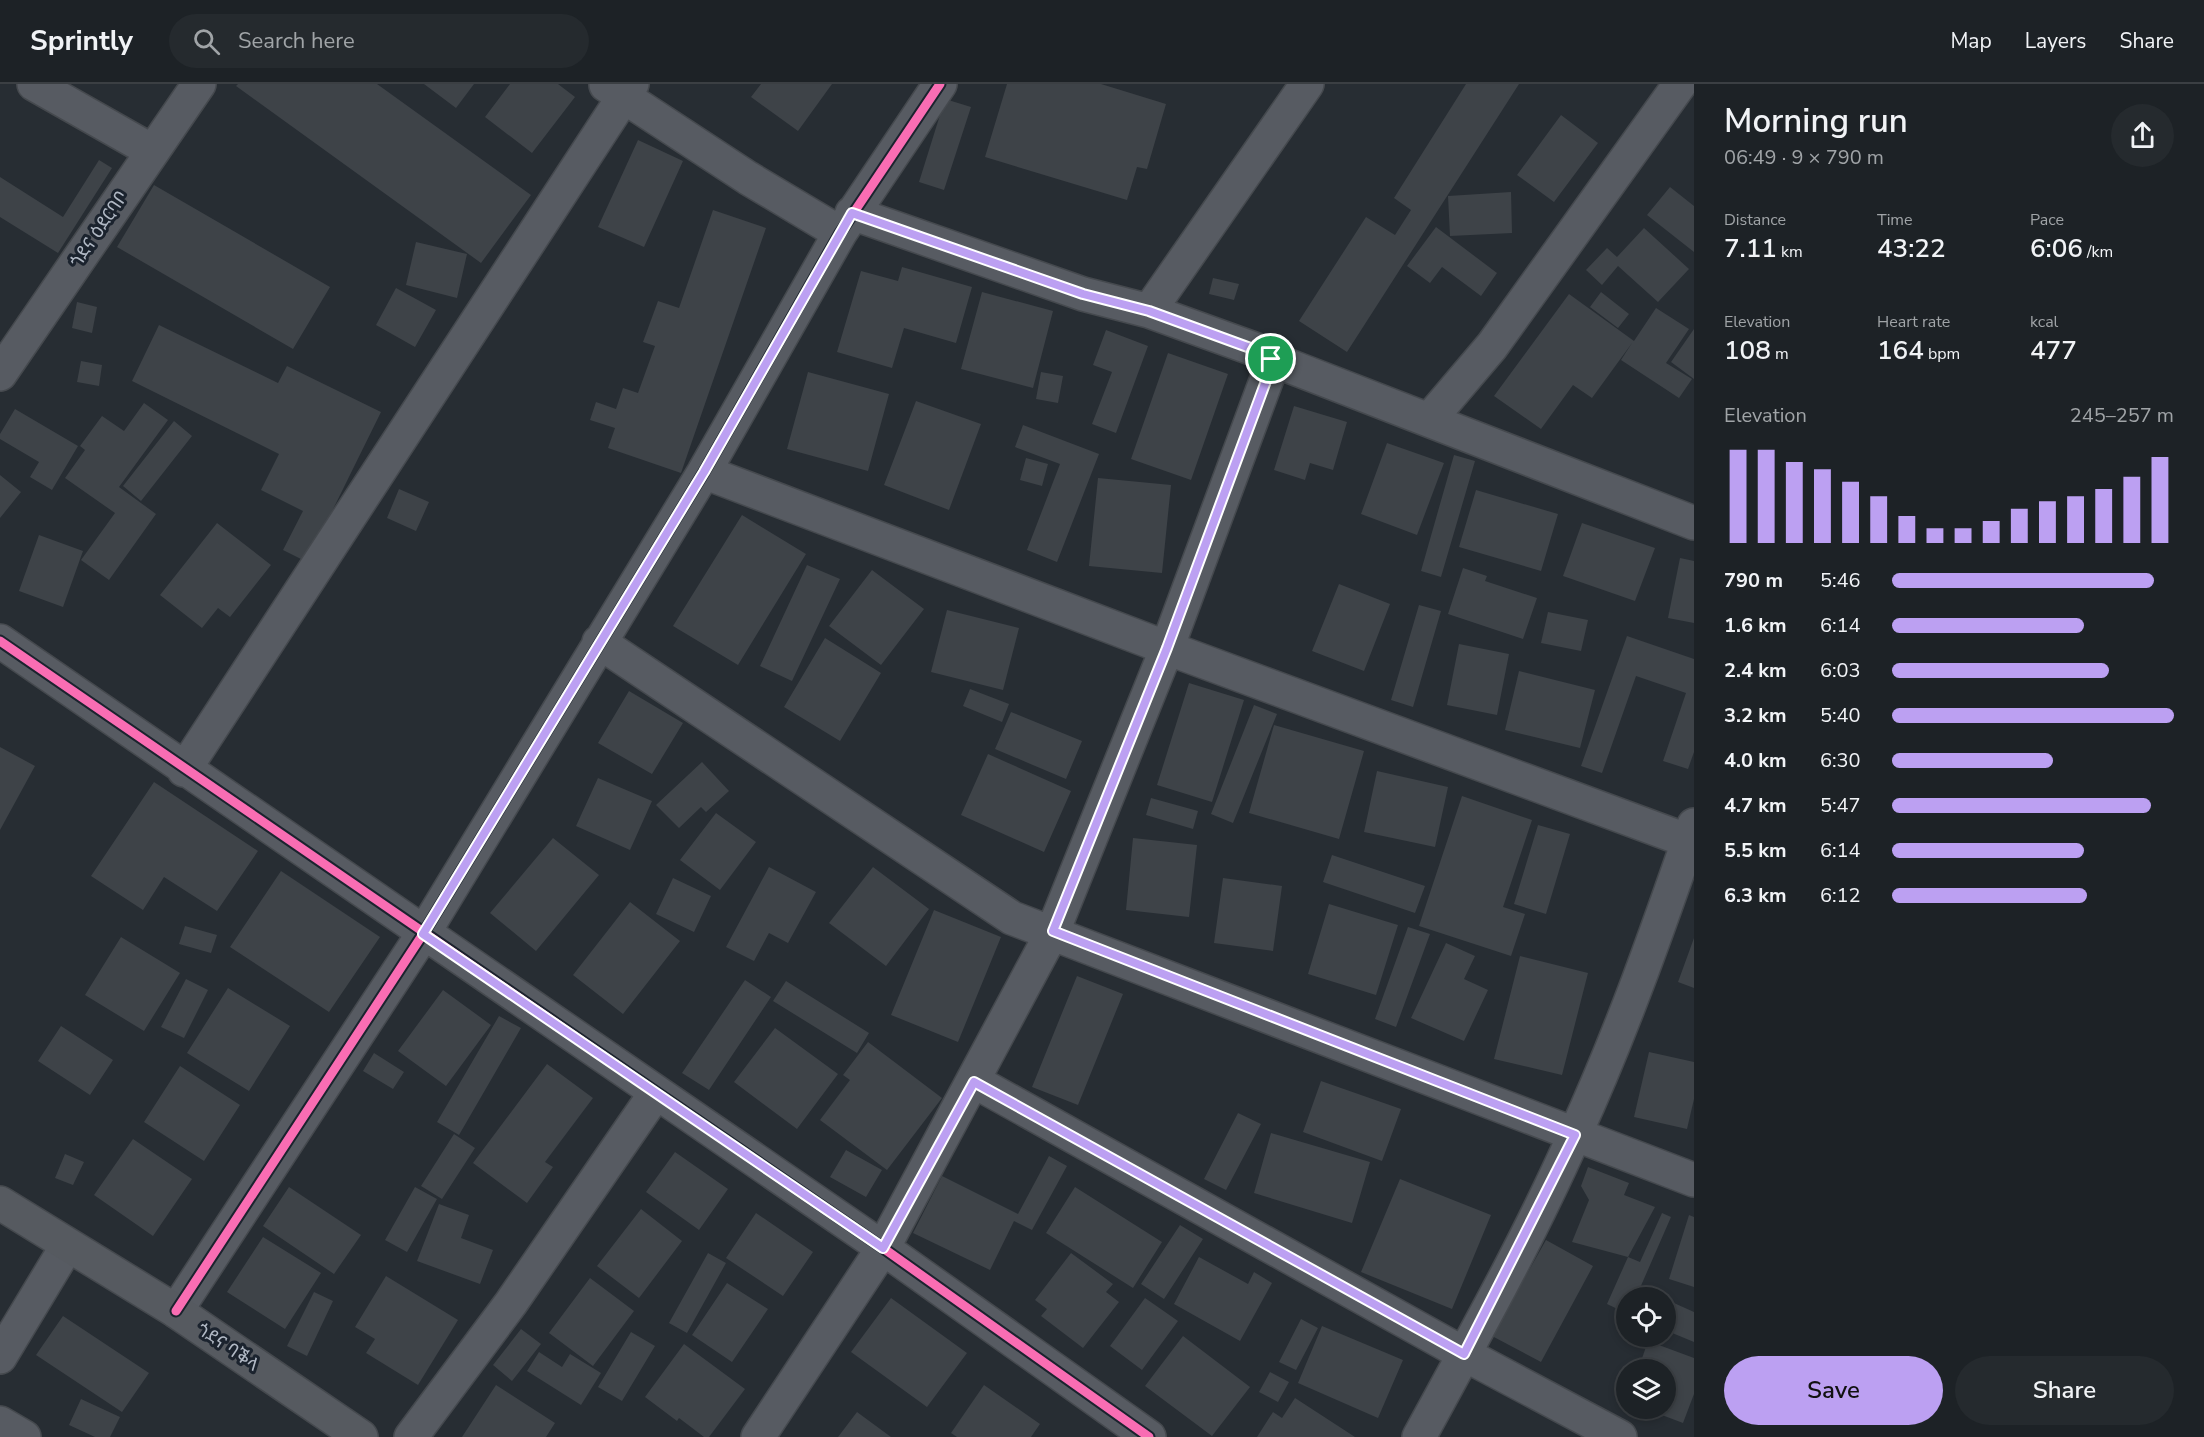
<!DOCTYPE html>
<meta charset="utf-8">
<style>
body{margin:0;font-family:"Nunito Sans","Noto Sans Ethiopic",sans-serif;background:#252a2e;color:#f1f3f6;height:100vh;display:flex;flex-direction:column;font-size:22px;white-space:nowrap}
*{box-sizing:border-box;margin:0}
p{font-size:20px;color:#a0a4a7}
.icon{flex:none;width:33px;height:33px;fill:none;stroke:currentColor;stroke-width:2;stroke-linecap:round;stroke-linejoin:round}
.map{position:relative;flex:1;overflow:hidden}
.sheet{display:flex;flex-direction:column;background:#1d2226;width:510px}
.sheet>*{flex:none}
.controls{position:absolute;left:1616px;top:1203px;display:grid;gap:12px}
.controls a{display:grid;place-items:center;width:60px;height:60px;border-radius:50%;background:#1d2226;box-shadow:0 3px 9px #0003,0 0 0 2px #3b3f43;font-size:30px}
.pin{position:absolute;display:grid;place-items:center;width:51px;height:51px;color:#fff;margin:-26px;border:3px solid #fff;border-radius:50%;box-shadow:0 2px 6px #0007}
.round{display:grid;place-items:center;flex:none;width:63px;height:63px;border-radius:32px;background:#252a2e}
.head{display:flex;align-items:center;justify-content:space-between;height:102px;padding:0 30px}
h1{font-size:33px;font-weight:600;line-height:45px}
.metrics{display:grid;grid-template-columns:repeat(3,1fr);gap:9px;height:102px;padding:6px 30px}
.metrics div{display:grid;align-content:center}
.metrics b{font-size:26px;font-weight:600}
.metrics small{font-size:16px;font-weight:400}
.metrics p{font-size:16px}
.chart{height:168px;padding:12px 30px}
.chart p{display:flex;justify-content:space-between}
.chart svg{width:100%;height:108px;margin-top:6px;stroke:#bca0f2;stroke-width:6}
.primary-button{display:flex;gap:12px;margin-top:auto;padding:12px 30px}
.primary-button a{flex:1;height:69px;border-radius:36px;background:#bca0f2;color:#111;font-size:24px;font-weight:600;line-height:69px;text-align:center}
.primary-button a+a{background:#252a2e;color:#f1f3f6}
ul{padding:0 30px;list-style:none;font-size:20px}
li{display:grid;grid-template-columns:96px 72px 1fr;align-items:center;height:45px}
li i{height:15px;border-radius:8px;background:#bca0f2}
header{display:flex;align-items:center;gap:36px;box-sizing:border-box;height:84px;padding:0 30px;background:#1d2226;border-bottom:2px solid #3b3f43}
header strong{font-size:28px}
nav{display:flex;gap:33px;margin-inline-start:auto;font-size:21px}
.search{width:420px;height:54px;background:#252a2e;display:flex;align-items:center;gap:15px;box-sizing:border-box;padding:0 21px;border-radius:33px;color:#a0a4a7;font-size:22px}
main{display:flex;flex:1;min-height:0}
.map>svg:first-child{display:block}
.building{fill:#3e4348}
.lines{fill:none;stroke-linecap:round;stroke-linejoin:round}
.street-casing{stroke:#45494e;stroke-width:36}
.secondary-casing{stroke:#45494e;stroke-width:36}
.street{stroke:#575b62;stroke-width:33}
.secondary{stroke:#565a60;stroke-width:33}
.cycleway-casing{stroke:#1b232e;stroke-width:13}
.cycleway{stroke:#f96db3;stroke-width:9}
.route-casing{stroke:#fff;stroke-width:12}
.route{stroke:#bca0f2;stroke-width:8}
.labels{text-anchor:middle;stroke-width:6;stroke-linejoin:round;paint-order:stroke}
.street-label{font-size:18px;fill:#b1b9c5;stroke:#1b232e}
</style>
<header>
<strong>Sprintly</strong>
<div class="search"><svg class="icon" aria-label="search" viewBox="0 0 24 24"><circle cx="10" cy="10" r="6"/><path d="M15 15l6 6"/></svg>Search here</div>
<nav><a>Map</a><a>Layers</a><a>Share</a></nav>
</header>
<main>
<div class="map">
<svg width="1694" height="1353" viewBox="0 0 1694 1353">
<rect width="100%" height="100%" fill="#272d33"/>
<path class="building" d="M 238,0 L 377,0 L 531,111 L 481,179 L 236,2 Z
M 424,0 L 474,0 L 456,24 Z
M 510,0 L 558,0 L 575,13 L 532,69 L 485,33 Z
M 761,0 L 832,0 L 798,47 L 751,13 Z
M 1007,0 L 1101,0 L 1166,20 L 1147,85 L 1137,83 L 1127,116 L 985,73 Z
M 1466,0 L 1519,0 L 1347,268 L 1299,237 L 1366,133 L 1395,151 L 1411,126 L 1394,114 Z
M 945,15 L 971,23 L 944,106 L 919,98 Z
M 1561,31 L 1598,59 L 1554,118 L 1517,91 Z
M 638,56 L 683,77 L 644,163 L 598,143 Z
M 99,76 L 112,84 L 58,169 L 0,133 L 0,93 L 63,133 Z
M 154,101 L 330,203 L 293,265 L 117,163 Z
M 1670,103 L 1694,122 L 1694,168 L 1647,131 Z
M 1511,108 L 1512,149 L 1450,152 L 1448,112 Z
M 713,126 L 766,144 L 681,389 L 608,364 L 615,344 L 590,336 L 596,318 L 616,325 L 623,304 L 638,309 L 655,262 L 643,258 L 658,217 L 679,224 Z
M 1436,143 L 1497,189 L 1481,212 L 1442,183 L 1430,199 L 1407,182 Z
M 1644,144 L 1689,185 L 1658,218 L 1618,182 L 1602,201 L 1586,186 L 1607,164 L 1617,173 Z
M 416,158 L 467,170 L 457,214 L 406,201 Z
M 902,183 L 972,203 L 956,259 L 904,244 L 892,284 L 837,268 L 861,187 L 898,197 Z
M 1213,194 L 1239,200 L 1234,216 L 1209,210 Z
M 396,204 L 436,226 L 415,263 L 376,241 Z
M 982,208 L 1053,227 L 1033,304 L 961,285 Z
M 1601,208 L 1629,230 L 1618,244 L 1590,223 Z
M 1569,210 L 1634,257 L 1656,224 L 1689,245 L 1666,279 L 1692,295 L 1679,314 L 1621,276 L 1632,259 L 1592,314 L 1573,301 L 1541,345 L 1494,312 Z
M 77,218 L 97,223 L 92,249 L 72,244 Z
M 159,241 L 278,299 L 287,282 L 381,328 L 307,478 L 283,466 L 303,427 L 261,406 L 279,370 L 132,297 Z
M 1694,245 L 1694,295 L 1671,278 Z
M 1106,246 L 1148,262 L 1116,349 L 1092,340 L 1112,288 L 1093,281 Z
M 1168,269 L 1228,290 L 1191,396 L 1131,375 Z
M 81,277 L 102,281 L 99,302 L 77,298 Z
M 808,288 L 889,310 L 868,387 L 787,365 Z
M 1041,288 L 1063,292 L 1058,319 L 1036,315 Z
M 916,317 L 981,340 L 949,426 L 884,401 Z
M 144,319 L 168,336 L 119,403 L 156,430 L 109,496 L 81,476 L 115,429 L 65,394 L 85,366 L 80,362 L 102,332 L 124,347 Z
M 1294,322 L 1347,338 L 1333,386 L 1310,379 L 1305,396 L 1274,386 Z
M 15,325 L 78,362 L 52,406 L 30,393 L 39,378 L 0,355 L 0,350 Z
M 174,337 L 192,352 L 141,417 L 123,402 Z
M 1023,341 L 1099,370 L 1057,478 L 1027,466 L 1060,380 L 1015,363 Z
M 1387,359 L 1444,379 L 1417,451 L 1361,430 Z
M 1454,371 L 1475,377 L 1441,493 L 1421,487 Z
M 1026,374 L 1048,380 L 1042,402 L 1020,396 Z
M 0,391 L 21,408 L 0,434 Z
M 1098,394 L 1171,401 L 1162,489 L 1089,482 Z
M 399,405 L 429,418 L 416,447 L 387,434 Z
M 1476,406 L 1558,430 L 1541,487 L 1459,463 Z
M 742,431 L 806,470 L 738,581 L 673,542 Z
M 217,439 L 271,481 L 230,533 L 218,524 L 202,544 L 160,511 Z
M 1582,439 L 1655,464 L 1635,517 L 1563,492 Z
M 39,451 L 83,467 L 63,523 L 19,507 Z
M 1680,474 L 1694,477 L 1694,539 L 1668,534 Z
M 807,481 L 840,495 L 792,597 L 760,582 Z
M 1463,484 L 1487,492 L 1485,497 L 1537,514 L 1523,555 L 1448,530 Z
M 872,486 L 924,525 L 881,581 L 829,542 Z
M 1339,500 L 1390,520 L 1364,587 L 1312,567 Z
M 1419,521 L 1441,527 L 1413,623 L 1391,616 Z
M 947,526 L 1019,544 L 1003,606 L 931,588 Z
M 1548,528 L 1588,536 L 1581,567 L 1541,559 Z
M 1627,552 L 1694,575 L 1694,668 L 1688,685 L 1663,677 L 1686,609 L 1636,592 L 1602,689 L 1581,682 Z
M 825,554 L 881,589 L 840,657 L 784,623 Z
M 1459,560 L 1509,570 L 1497,631 L 1447,621 Z
M 1519,587 L 1595,606 L 1580,664 L 1505,646 Z
M 1189,599 L 1244,616 L 1212,718 L 1157,701 Z
M 970,605 L 1009,620 L 1002,638 L 963,622 Z
M 629,607 L 683,639 L 652,690 L 598,659 Z
M 1254,621 L 1277,630 L 1233,739 L 1211,730 Z
M 1011,628 L 1082,657 L 1066,695 L 995,665 Z
M 1274,641 L 1364,667 L 1339,755 L 1249,729 Z
M 0,663 L 35,682 L 0,746 Z
M 988,670 L 1071,707 L 1044,768 L 961,731 Z
M 702,678 L 729,707 L 706,728 L 701,723 L 679,744 L 656,721 Z
M 1377,687 L 1448,703 L 1435,763 L 1364,748 Z
M 598,694 L 652,717 L 630,766 L 576,742 Z
M 154,698 L 258,767 L 217,827 L 164,793 L 143,826 L 91,792 Z
M 1462,712 L 1532,736 L 1503,823 L 1525,830 L 1511,872 L 1419,842 Z
M 1151,714 L 1198,727 L 1193,745 L 1146,731 Z
M 716,729 L 756,758 L 720,806 L 680,776 Z
M 1538,741 L 1570,750 L 1546,830 L 1514,820 Z
M 553,754 L 599,791 L 536,867 L 490,829 Z
M 1133,754 L 1197,761 L 1189,833 L 1126,826 Z
M 1332,771 L 1425,802 L 1415,829 L 1323,798 Z
M 769,783 L 816,808 L 788,859 L 769,849 L 754,877 L 726,863 Z
M 873,783 L 929,825 L 886,882 L 829,839 Z
M 281,787 L 380,853 L 329,928 L 230,863 Z
M 673,794 L 711,812 L 694,848 L 656,830 Z
M 1223,794 L 1282,802 L 1273,867 L 1214,859 Z
M 630,818 L 680,857 L 623,930 L 573,891 Z
M 1329,820 L 1398,841 L 1376,911 L 1308,890 Z
M 934,826 L 1001,853 L 958,958 L 891,931 Z
M 185,842 L 217,851 L 211,869 L 179,860 Z
M 1408,843 L 1430,850 L 1396,943 L 1375,935 Z
M 121,853 L 180,889 L 144,947 L 85,911 Z
M 1694,854 L 1694,904 L 1678,898 Z
M 1446,859 L 1475,872 L 1464,895 L 1488,906 L 1464,957 L 1411,934 Z
M 1520,872 L 1588,889 L 1562,991 L 1494,975 Z
M 1077,892 L 1123,910 L 1078,1021 L 1032,1003 Z
M 186,895 L 208,906 L 184,954 L 161,943 Z
M 745,896 L 771,913 L 709,1006 L 682,989 Z
M 786,897 L 869,949 L 857,969 L 773,917 Z
M 228,904 L 290,942 L 249,1007 L 187,969 Z
M 443,906 L 491,941 L 446,1002 L 398,967 Z
M 499,932 L 521,944 L 459,1051 L 437,1038 Z
M 61,942 L 113,976 L 90,1011 L 38,977 Z
M 775,944 L 838,990 L 797,1045 L 734,998 Z
M 868,958 L 942,1014 L 887,1086 L 820,1036 L 850,996 L 843,991 Z
M 1649,968 L 1694,978 L 1694,1015 L 1687,1045 L 1634,1033 Z
M 374,969 L 404,988 L 393,1005 L 363,987 Z
M 547,980 L 593,1014 L 545,1078 L 553,1083 L 527,1119 L 473,1079 Z
M 180,982 L 240,1021 L 204,1077 L 144,1038 Z
M 1321,997 L 1401,1025 L 1382,1077 L 1303,1048 Z
M 1238,1029 L 1261,1040 L 1226,1106 L 1204,1095 Z
M 1271,1049 L 1370,1078 L 1352,1139 L 1254,1109 Z
M 454,1050 L 475,1064 L 442,1115 L 421,1102 Z
M 133,1055 L 192,1095 L 153,1152 L 94,1111 Z
M 846,1066 L 882,1086 L 866,1113 L 830,1093 Z
M 675,1068 L 728,1105 L 699,1146 L 646,1108 Z
M 65,1070 L 84,1078 L 73,1101 L 55,1094 Z
M 1049,1072 L 1067,1082 L 1032,1146 L 1014,1137 L 990,1186 L 913,1149 L 942,1092 L 1018,1130 Z
M 1588,1083 L 1629,1099 L 1624,1111 L 1655,1123 L 1628,1173 L 1572,1158 L 1589,1116 L 1581,1102 Z
M 1400,1095 L 1491,1131 L 1452,1225 L 1361,1188 Z
M 289,1103 L 361,1151 L 334,1190 L 263,1142 Z
M 415,1103 L 437,1115 L 407,1168 L 385,1156 Z
M 1075,1103 L 1162,1158 L 1133,1204 L 1046,1149 Z
M 439,1120 L 469,1131 L 461,1154 L 493,1166 L 480,1200 L 417,1177 Z
M 641,1125 L 682,1157 L 639,1214 L 597,1182 Z
M 756,1129 L 813,1168 L 783,1212 L 726,1174 Z
M 1662,1129 L 1671,1133 L 1640,1204 L 1661,1214 L 1626,1214 L 1626,1229 L 1607,1220 L 1628,1173 L 1640,1178 Z
M 1689,1131 L 1694,1133 L 1694,1203 L 1669,1195 Z
M 1180,1141 L 1203,1155 L 1164,1215 L 1141,1200 Z
M 263,1153 L 321,1189 L 285,1245 L 227,1208 Z
M 1546,1156 L 1593,1182 L 1541,1278 L 1492,1252 Z
M 708,1169 L 726,1179 L 687,1249 L 669,1239 Z
M 1071,1169 L 1113,1200 L 1106,1208 L 1119,1218 L 1083,1264 L 1041,1232 L 1047,1225 L 1035,1216 Z
M 1199,1173 L 1248,1200 L 1254,1188 L 1272,1199 L 1240,1257 L 1174,1220 Z
M 386,1192 L 458,1236 L 418,1301 L 366,1269 L 375,1255 L 355,1243 Z
M 590,1194 L 634,1227 L 593,1282 L 549,1249 Z
M 727,1199 L 768,1225 L 732,1278 L 692,1251 Z
M 314,1208 L 333,1217 L 307,1272 L 287,1262 Z
M 891,1214 L 967,1269 L 927,1323 L 851,1268 Z
M 1145,1214 L 1178,1237 L 1142,1286 L 1110,1262 Z
M 1665,1215 L 1694,1228 L 1694,1258 L 1665,1246 Z
M 63,1232 L 149,1289 L 122,1328 L 36,1271 Z
M 1301,1235 L 1318,1244 L 1296,1286 L 1279,1278 Z
M 1322,1242 L 1403,1276 L 1378,1334 L 1298,1299 Z
M 521,1245 L 541,1260 L 512,1297 L 493,1281 Z
M 631,1248 L 655,1262 L 622,1317 L 598,1303 Z
M 1183,1252 L 1250,1303 L 1212,1352 L 1145,1302 Z
M 1648,1257 L 1694,1274 L 1694,1310 L 1683,1339 L 1646,1325 L 1665,1324 L 1665,1286 L 1638,1286 Z
M 684,1260 L 745,1305 L 709,1353 L 704,1353 L 679,1334 L 677,1337 L 645,1313 Z
M 539,1268 L 562,1283 L 570,1270 L 601,1289 L 581,1321 L 527,1287 Z
M 1270,1288 L 1289,1298 L 1278,1318 L 1259,1308 Z
M 496,1301 L 555,1339 L 546,1353 L 462,1353 Z
M 984,1301 L 1040,1340 L 1031,1353 L 957,1353 L 951,1349 Z
M 1295,1314 L 1355,1353 L 1257,1353 L 1273,1328 L 1282,1334 Z
M 81,1315 L 120,1333 L 110,1353 L 95,1353 L 69,1341 Z
M 857,1328 L 891,1353 L 838,1353 Z"/>
<g class="lines">
<defs>
<path id="street" d="M 34,0 L 152,67
M 606,1 L 748,94 L 840,149
M 852,129 L 1083,210 L 1149,227 L 1265,269 L 1271,275 L 1694,439
M 1149,227 L 1307,0
M 0,290 L 199,0
M 1430,335 L 1492,262 L 1680,0
M 704,388 L 1167,564 L 1694,759
M 0,557 L 883,1164 L 1149,1353
M 599,558 L 1012,834 L 1694,1096
M 184,686 L 632,0
M 974,997 L 1464,1270 L 1620,1353
M 176,1227 L 423,850 L 704,388 L 840,149 L 940,0
M 0,1273 L 67,1162
M 0,1339 L 24,1353
M 411,1353 L 511,1219 L 655,1010
M 758,1353 L 883,1164 L 1053,847 L 1167,564 L 1269,289 L 1271,275
M 1419,1353 C 1473,1254 1529,1154 1575,1050 C 1621,950 1658,845 1694,741"/>
<path id="secondary" d="M 0,1119 L 176,1227 L 361,1353"/>
</defs>
<use href="#street" class="street-casing"/>
<use href="#secondary" class="secondary-casing"/>
<use href="#street" class="street"/>
<use href="#secondary" class="secondary"/>
<defs>
<path id="cycleway" d="M 0,557 L 883,1164 L 1149,1353
M 176,1227 L 423,850 L 704,388 L 840,149 L 940,0"/>
</defs>
<use href="#cycleway" class="cycleway-casing"/>
<use href="#cycleway" class="cycleway"/>
</g>
<g class="lines">
<defs>
<path id="route" d="M 852,129 L 1083,210 L 1149,227 L 1264,269 L 1271,275 L 1269,289 L 1167,564 L 1053,847 L 1575,1051 L 1464,1270 L 974,998 L 883,1164 L 423,850 L 704,388 Z"/>
</defs>
<use href="#route" class="route-casing"/>
<use href="#route" class="route"/>
</g>
<g class="labels">
<g class="street-label">
<text transform="translate(99 145) rotate(-56)" y="6">ጎደና ዕደርባቦ</text>
<text transform="translate(228 1263) rotate(34)" y="6">ጎደና ባቕላ</text>
</g>
</g>
</svg>
<div class="controls">
<a><svg class="icon" aria-label="locate" viewBox="0 0 24 24"><circle cx="12" cy="12" r="6"/><path d="M12 2v4M12 18v4M2 12h4M18 12h4"/></svg></a>
<a><svg class="icon" aria-label="layers" viewBox="0 0 24 24"><path d="M12 4l9 5-9 5-9-5zM3 14l9 5 9-5"/></svg></a>
</div>
<div class="pin" style="left:1271px;top:275px;background:#1e9e55"><svg class="icon" aria-label="arrive" viewBox="0 0 24 24"><path d="M6 21V4h12l-3 4 3 4H6"/></svg></div>
</div>
<section class="sheet">
<div class="head"><div><h1>Morning run</h1><p>06:49 · 9 × 790 m</p></div><a class="round"><svg class="icon" aria-label="share" viewBox="0 0 24 24"><path d="M12 15V3M7 8l5-5 5 5M5 13v7h14v-7"/></svg></a></div>
<div class="metrics">
<div><p>Distance</p><b>7.11<small> km</small></b></div>
<div><p>Time</p><b>43:22</b></div>
<div><p>Pace</p><b>6:06<small> /km</small></b></div>
</div>
<div class="metrics">
<div><p>Elevation</p><b>108<small> m</small></b></div>
<div><p>Heart rate</p><b>164<small> bpm</small></b></div>
<div><p>kcal</p><b>477</b></div>
</div>
<div class="chart"><p><span>Elevation</span>245–257 m</p>
<svg viewBox="0 0 160 44" preserveAspectRatio="none"><path d="M5 44V6M15 44V6M25 44V11M35 44V14M45 44V19M55 44V25M65 44V33M75 44V38M85 44V38M95 44V35M105 44V30M115 44V27M125 44V25M135 44V22M145 44V17M155 44V9"/></svg>
</div>
<ul>
<li><b>790 m</b>5:46<i style="width:93%"></i></li>
<li><b>1.6 km</b>6:14<i style="width:68%"></i></li>
<li><b>2.4 km</b>6:03<i style="width:77%"></i></li>
<li><b>3.2 km</b>5:40<i style="width:100%"></i></li>
<li><b>4.0 km</b>6:30<i style="width:57%"></i></li>
<li><b>4.7 km</b>5:47<i style="width:92%"></i></li>
<li><b>5.5 km</b>6:14<i style="width:68%"></i></li>
<li><b>6.3 km</b>6:12<i style="width:69%"></i></li>
</ul>
<div class="primary-button"><a>Save</a><a>Share</a></div>
</section>
</main>
